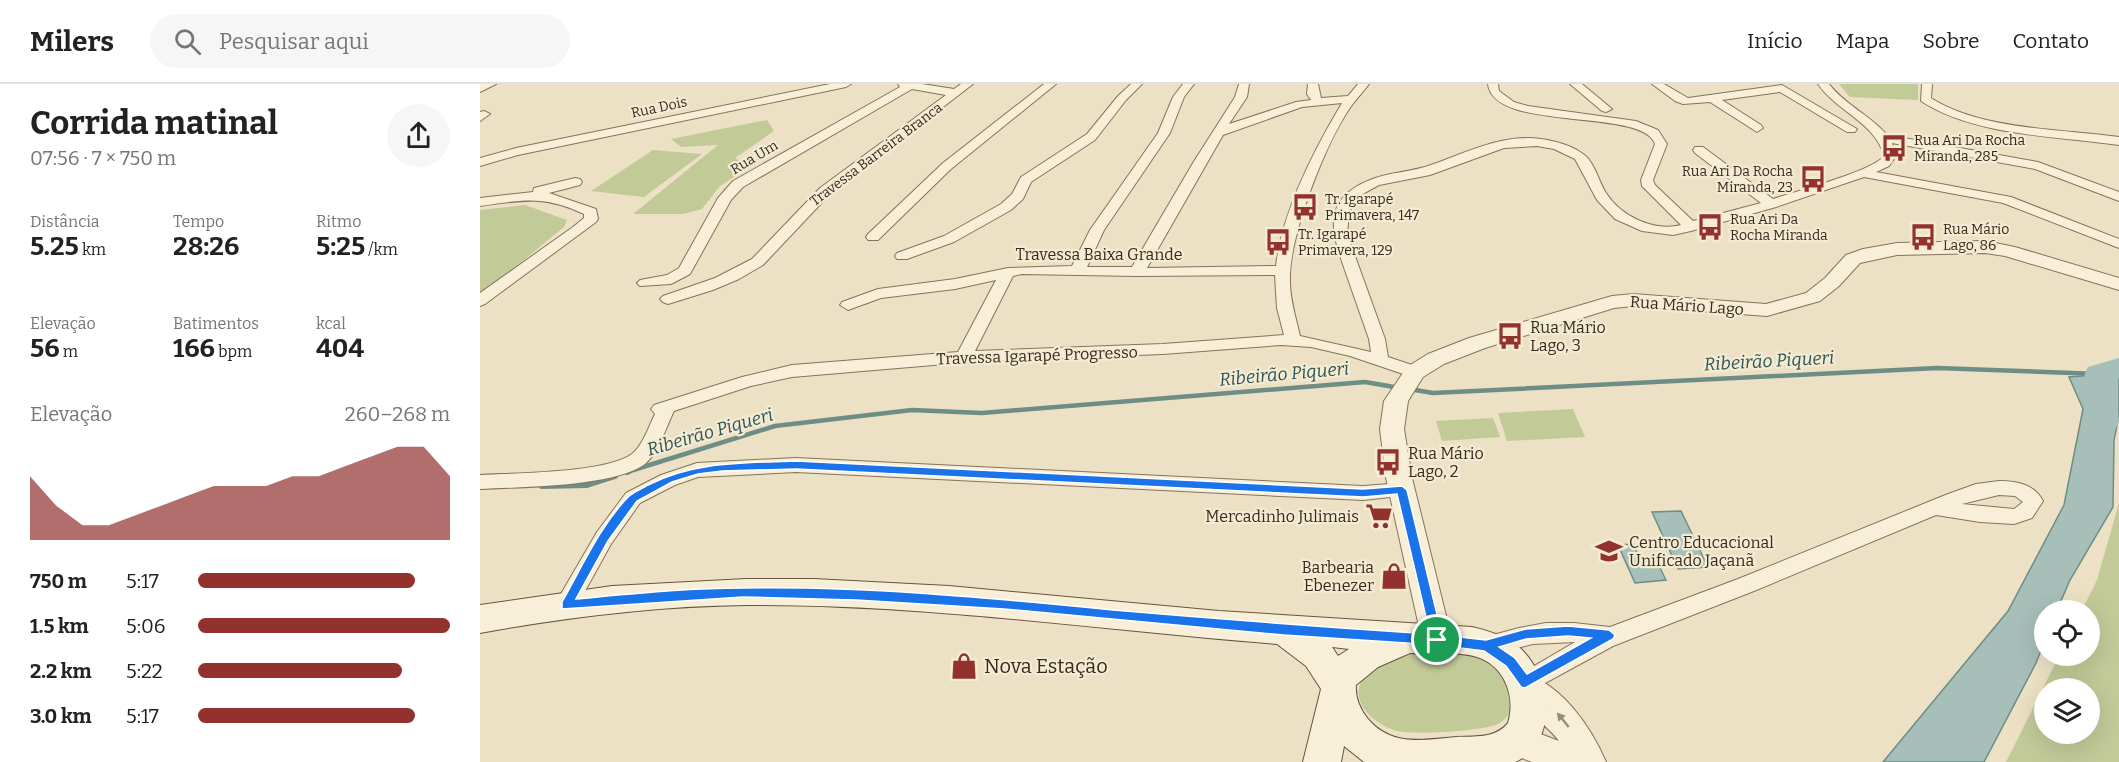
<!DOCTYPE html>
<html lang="pt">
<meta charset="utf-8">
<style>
body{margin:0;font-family:Bitter,serif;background:#f6f6f6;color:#222;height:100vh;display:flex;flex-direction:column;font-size:22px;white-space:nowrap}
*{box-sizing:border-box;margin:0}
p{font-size:20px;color:#767676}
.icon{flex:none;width:33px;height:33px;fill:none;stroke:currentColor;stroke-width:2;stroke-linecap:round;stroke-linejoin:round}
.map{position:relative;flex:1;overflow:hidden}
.panel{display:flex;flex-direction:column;background:#fff;width:480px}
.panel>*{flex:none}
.tools{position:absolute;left:1554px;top:516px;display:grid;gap:12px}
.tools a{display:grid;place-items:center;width:66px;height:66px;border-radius:50%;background:#fff;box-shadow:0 6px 24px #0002;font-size:30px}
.pin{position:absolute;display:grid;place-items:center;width:51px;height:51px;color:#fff;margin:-26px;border:3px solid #fff;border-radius:50%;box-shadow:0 2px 6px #0007}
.round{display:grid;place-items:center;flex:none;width:63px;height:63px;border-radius:32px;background:#f6f6f6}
.summary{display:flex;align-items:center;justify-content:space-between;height:102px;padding:0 30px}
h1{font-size:33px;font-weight:700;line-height:45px}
.figures{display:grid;grid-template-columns:repeat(3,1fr);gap:9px;height:102px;padding:6px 30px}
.figures div{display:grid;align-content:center}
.figures b{font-size:26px;font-weight:700}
.figures small{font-size:16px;font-weight:400}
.figures p{font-size:16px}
.chart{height:168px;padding:12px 30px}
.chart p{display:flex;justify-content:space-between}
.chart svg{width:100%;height:108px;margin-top:6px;fill:#92312e;opacity:.7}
ul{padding:0 30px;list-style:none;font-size:20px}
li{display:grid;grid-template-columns:96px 72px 1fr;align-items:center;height:45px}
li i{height:15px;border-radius:8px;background:#92312e}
header{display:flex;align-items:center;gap:36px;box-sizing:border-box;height:84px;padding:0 30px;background:#fff;border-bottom:2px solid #e0e0e0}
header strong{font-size:28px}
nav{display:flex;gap:33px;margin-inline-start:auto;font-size:21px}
.search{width:420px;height:54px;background:#f6f6f6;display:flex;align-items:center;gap:15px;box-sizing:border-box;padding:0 21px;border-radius:33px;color:#767676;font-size:22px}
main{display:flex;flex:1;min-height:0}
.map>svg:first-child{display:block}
.green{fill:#c2ca98;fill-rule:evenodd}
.water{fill:#a6bfb9;stroke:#6d8d86;stroke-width:1.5}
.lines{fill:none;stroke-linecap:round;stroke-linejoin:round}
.stream-far1{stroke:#6d8d86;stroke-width:4.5}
.stream{stroke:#6d8d86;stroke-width:6}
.river{fill:#a6bfb9;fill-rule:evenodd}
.minor-casing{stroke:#86735b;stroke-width:2}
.tertiary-casing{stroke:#86735b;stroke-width:2}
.secondary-casing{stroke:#67543e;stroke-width:2}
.minor{fill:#f7efd7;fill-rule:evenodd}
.tertiary{fill:#f7efd7;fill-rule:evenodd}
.secondary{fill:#f7efd7;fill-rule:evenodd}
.oneway{fill:#968d7a}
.route{fill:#1a73e8;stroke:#fff;stroke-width:1.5;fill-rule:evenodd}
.labels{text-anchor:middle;stroke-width:4.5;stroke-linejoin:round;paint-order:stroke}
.far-street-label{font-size:14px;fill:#362b1e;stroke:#f4ebd3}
.far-poi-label{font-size:14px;fill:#362b1e;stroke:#f4ebd3;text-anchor:start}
.street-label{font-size:16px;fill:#362b1e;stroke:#f4ebd3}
.poi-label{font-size:16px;fill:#362b1e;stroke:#f4ebd3;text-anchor:start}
.water-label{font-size:18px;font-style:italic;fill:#2e5554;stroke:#f4ebd3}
.near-poi-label{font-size:20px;fill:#362b1e;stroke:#f4ebd3;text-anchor:start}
</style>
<header>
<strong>Milers</strong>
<div class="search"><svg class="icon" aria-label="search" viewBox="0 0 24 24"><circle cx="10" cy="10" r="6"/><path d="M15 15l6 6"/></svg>Pesquisar aqui</div>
<nav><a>Início</a><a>Mapa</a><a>Sobre</a><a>Contato</a></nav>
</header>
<main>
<section class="panel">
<div class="summary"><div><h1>Corrida matinal</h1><p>07:56 · 7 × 750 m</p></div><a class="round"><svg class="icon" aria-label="share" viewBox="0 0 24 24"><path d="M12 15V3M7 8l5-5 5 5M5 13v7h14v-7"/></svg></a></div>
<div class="figures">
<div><p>Distância</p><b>5.25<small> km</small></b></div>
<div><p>Tempo</p><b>28:26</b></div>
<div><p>Ritmo</p><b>5:25<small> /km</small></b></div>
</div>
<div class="figures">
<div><p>Elevação</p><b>56<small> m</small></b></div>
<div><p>Batimentos</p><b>166<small> bpm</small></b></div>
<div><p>kcal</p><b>404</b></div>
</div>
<div class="chart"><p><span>Elevação</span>260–268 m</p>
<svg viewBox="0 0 160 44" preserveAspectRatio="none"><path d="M0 44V18L10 30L20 38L30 38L40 34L50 30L60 26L70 22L80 22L90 22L100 18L110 18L120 14L130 10L140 6L150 6L160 18V44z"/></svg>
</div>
<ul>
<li><b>750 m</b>5:17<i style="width:86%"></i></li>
<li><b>1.5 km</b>5:06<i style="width:100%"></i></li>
<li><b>2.2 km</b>5:22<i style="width:81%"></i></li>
<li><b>3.0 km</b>5:17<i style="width:86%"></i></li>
</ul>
</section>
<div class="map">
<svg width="1639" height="678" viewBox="0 0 1639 678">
<rect width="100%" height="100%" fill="#ece1c4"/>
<path class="green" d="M 1359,0 L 1438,0 L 1438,16 L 1370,13 Z
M 287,36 L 294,47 L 255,74 L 269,83 L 240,102 L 222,125 L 203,130 L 153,130 L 238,61 L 201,63 L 191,55 Z
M 173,66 L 222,70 L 164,113 L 111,107 Z
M 45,121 L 87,136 L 84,143 L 0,212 L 0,126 Z
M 1093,325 L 1105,353 L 1027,357 L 1018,329 Z
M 1013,334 L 1020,353 L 962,357 L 956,337 Z
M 1639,419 L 1639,678 L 1526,678 L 1579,572 L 1610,572 L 1610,526 L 1602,526 L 1617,496 ZM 1564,604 L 1610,604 L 1610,650 L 1564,650 Z
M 943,567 C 960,568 990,566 1005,574 C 1023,582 1031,609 1032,627 C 1028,631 1024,637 1018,640 C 1003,647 930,652 914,646 C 878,633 861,598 904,579 C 916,574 930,571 943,567 Z"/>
<path class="water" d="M 1639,289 L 1639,330 L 1634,357 L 1633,423 L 1590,496 L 1577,526 L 1564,526 L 1564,559 L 1556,579 L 1504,678 L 1403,678 L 1528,527 L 1584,421 L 1603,325 L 1589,293 Z
M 1201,427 L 1228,483 L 1198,485 L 1172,428 Z
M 1153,460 L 1160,474 L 1179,482 L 1186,496 L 1155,499 L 1138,461 Z"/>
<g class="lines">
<path class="stream-far1" d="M 929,305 L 953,309 L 1457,284 L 1619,290
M 147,388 L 295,342 L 432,326 L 502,329 L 885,298 L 920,304"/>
<path class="stream" d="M 147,388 L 149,387
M 62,402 L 107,401 L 135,392"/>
<path class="river" d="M 1639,274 L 1639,294 L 1635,296 L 1639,338 L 1636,344 L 1624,347 L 1612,344 C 1604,330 1599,296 1608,283 Z"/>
<defs>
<path id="minor" d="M 350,0 L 371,0 L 366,3 L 38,71 L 0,82 L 0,74 L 36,64 Z
M 418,0 L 442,0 L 474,5 L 481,0 L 493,0 L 350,110 L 283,181 L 259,195 L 233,206 L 188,220 L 183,218 L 180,215 L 183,212 L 235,194 L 272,175 L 340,104 L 466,11 L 432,5 L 263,103 L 251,116 L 210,190 L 191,200 L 160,202 L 157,199 L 160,196 L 187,191 L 199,184 L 238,114 L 253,97 L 420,3 Z
M 564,0 L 576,0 L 471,85 L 398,156 L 388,156 L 386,153 L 388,150 L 463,79 Z
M 651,0 L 662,0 L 646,16 L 615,56 L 551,98 L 543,115 L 531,126 L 474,158 L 427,175 L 417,175 L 415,172 L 417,169 L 464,152 L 521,120 L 532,110 L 541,93 L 607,50 L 638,12 Z
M 703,0 L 714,0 L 704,13 L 690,49 L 624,146 L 607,183 L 652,183 L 713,79 L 755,13 L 759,0 L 769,0 L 767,13 L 749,40 L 816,18 L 831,16 L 827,10 L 828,0 L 838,0 L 841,14 L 868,12 L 878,0 L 889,0 C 884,7 877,14 872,21 C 846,57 808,154 810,198 C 810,216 816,234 820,252 L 891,268 L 889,255 C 882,235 875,215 868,195 C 854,154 837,117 890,96 C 909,88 932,88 951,81 C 985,69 1024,49 1061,55 C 1075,57 1091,61 1103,70 C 1114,77 1119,98 1126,109 C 1141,132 1173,148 1201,141 L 1162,102 L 1161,96 L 1175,60 C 1163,23 1013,49 1008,0 L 1018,0 L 1019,7 L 1034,18 L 1048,22 L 1156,37 L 1178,46 L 1187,60 L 1173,96 L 1175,101 L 1213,137 L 1281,119 L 1215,69 L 1213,66 L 1215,63 L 1223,63 L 1293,115 C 1314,108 1393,87 1404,72 C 1396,39 1356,27 1338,0 L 1349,0 C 1365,21 1390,31 1407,51 L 1558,78 L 1639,108 L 1639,117 L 1555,85 L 1412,59 L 1416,72 L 1409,82 L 1396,88 L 1531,113 L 1639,155 L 1639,164 L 1523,119 L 1384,93 L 1296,123 L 1211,147 L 1193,151 L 1162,147 L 1135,135 L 1117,116 L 1095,75 L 1074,65 L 1057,62 L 1024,64 L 950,91 L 899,101 L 879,112 L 869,128 L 867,150 L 905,255 L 908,273 L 941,284 L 943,288 L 941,292 L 935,294 L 870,272 L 831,263 L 801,261 L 683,270 L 501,277 L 312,293 L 271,302 L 194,327 C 186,343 179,368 165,380 C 134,403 39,403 0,405 L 0,391 C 34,389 126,389 152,370 C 163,361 169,342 175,330 L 171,325 L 174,321 L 262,293 L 312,281 L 478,268 L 516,196 L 475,205 L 401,214 L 368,226 L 360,221 L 362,218 L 398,205 L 475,195 L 528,184 L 592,182 L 610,146 L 678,49 L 693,13 ZM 862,19 C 834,66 802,128 796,182 L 667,184 L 743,51 L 822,23 ZM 542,190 L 657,192 L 795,191 L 797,224 L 804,251 L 683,260 L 495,267 L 533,192 Z
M 1090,0 L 1102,0 L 1132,25 L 1126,28 L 1122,27 Z
M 1172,0 L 1184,0 L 1208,14 L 1302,1 L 1377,45 L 1375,48 L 1367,48 L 1300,8 L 1242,16 L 1281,41 L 1283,44 L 1277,48 L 1230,18 L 1203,20 L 1195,17 Z
M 1442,0 L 1452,0 L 1451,14 C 1501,46 1581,45 1639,53 L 1639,61 C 1577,52 1494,52 1441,17 Z
M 4,27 L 10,30 L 0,37 L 0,28 Z
M 95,94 L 100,95 L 102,98 L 100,101 L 69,109 L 116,125 L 118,135 L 116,138 L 5,220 L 0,222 L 0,209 L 93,143 L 104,134 L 104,130 C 63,111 43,116 0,122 L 0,114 L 53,108 L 54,104 Z
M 316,374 L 883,402 L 922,399 L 929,401 L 932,406 L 929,411 L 883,416 L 316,388 L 218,393 L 195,401 L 160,419 L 131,460 L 94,527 L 86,530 L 78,527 L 75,521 L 78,515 L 117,448 L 146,409 L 181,391 L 217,379 Z
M 1519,397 C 1537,397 1554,400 1563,417 L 1552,434 L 1534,440 L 1500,438 L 1456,431 L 1274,507 L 1133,562 L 1045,610 L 1037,606 L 1033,599 L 1037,592 L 1095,558 L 1053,560 L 1006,572 L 998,569 L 995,562 L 998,555 L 1039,544 L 1066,539 L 1094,539 L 1130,543 L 1258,495 L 1468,410 L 1496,400 ZM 1519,411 L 1535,412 L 1543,418 L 1534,425 L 1482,420 Z"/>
<path id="tertiary" d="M 0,0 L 16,0 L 0,8 Z
M 1505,157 L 1535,163 L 1639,194 L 1639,206 L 1525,172 L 1505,169 L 1417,171 L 1380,179 L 1359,202 L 1340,217 L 1294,230 L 1287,232 L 1153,222 L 1134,224 L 1005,264 L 964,280 L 943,293 L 928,317 L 924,345 L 932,394 L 972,556 L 968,565 L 957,569 L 946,565 L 942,556 L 906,394 L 900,345 L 904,317 L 927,283 L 948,270 L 989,254 L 1132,212 L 1153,210 L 1286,220 L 1326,209 L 1345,194 L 1366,171 L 1383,165 L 1417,159 Z
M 1047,590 C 1084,604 1111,643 1126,678 L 1052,678 L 1025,668 L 1021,657 L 1025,646 L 1037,641 L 1079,657 C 1066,640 1039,622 1031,604 L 1036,594 Z"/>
<path id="secondary" d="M 266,495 L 334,495 L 469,502 L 739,527 L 992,543 C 1009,547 1026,552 1039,563 C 1071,591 1080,658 1035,678 L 884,678 L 864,662 L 861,678 L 823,678 L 841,605 L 826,582 L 797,560 C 620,546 444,520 266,521 C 177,522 88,533 0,549 L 0,521 L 132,502 ZM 852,563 L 869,565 L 858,572 ZM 930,569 C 952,570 976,567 997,573 C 1025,582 1036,613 1028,639 C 1015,655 994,652 976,653 C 943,656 912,663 888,635 C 880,625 875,614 876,601 L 898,583 Z"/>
</defs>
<use href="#minor" class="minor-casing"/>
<use href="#tertiary" class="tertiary-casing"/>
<use href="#secondary" class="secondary-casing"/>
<use href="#minor" class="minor"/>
<use href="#tertiary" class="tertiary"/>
<use href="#secondary" class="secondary"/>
</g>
<defs><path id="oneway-solid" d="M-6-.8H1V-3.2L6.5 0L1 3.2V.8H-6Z" transform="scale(1.5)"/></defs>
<use class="oneway" href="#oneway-solid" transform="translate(1083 636) rotate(-129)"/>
<path class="route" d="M 316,377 L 883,405 L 922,402 L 927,406 L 962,551 L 1006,556 L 1046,545 L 1088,542 L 1129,546 L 1135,551 L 1133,555 L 1045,604 L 1041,603 L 1026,582 L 1004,567 L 957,561 L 804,551 L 524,525 L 376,516 L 263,513 L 82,525 L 82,518 C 102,483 120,442 148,413 C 153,408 162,405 168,401 C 215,377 264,379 316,377 ZM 316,385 L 883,413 L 917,410 L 950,550 C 844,543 739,535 633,526 C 511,514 386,502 263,504 C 207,504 151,510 96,515 L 128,457 L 157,417 L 192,398 L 218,390 L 242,387 ZM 1088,552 L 1111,554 L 1047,590 L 1035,574 L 1019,563 L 1046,555 Z"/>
<defs>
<symbol id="bus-bare" viewBox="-9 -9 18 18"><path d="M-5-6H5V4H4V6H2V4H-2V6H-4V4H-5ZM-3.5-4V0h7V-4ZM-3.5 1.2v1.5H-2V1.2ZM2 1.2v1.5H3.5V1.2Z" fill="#92312e" stroke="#f4ebd3" stroke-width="2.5" paint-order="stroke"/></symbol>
<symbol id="supermarket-bare" viewBox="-9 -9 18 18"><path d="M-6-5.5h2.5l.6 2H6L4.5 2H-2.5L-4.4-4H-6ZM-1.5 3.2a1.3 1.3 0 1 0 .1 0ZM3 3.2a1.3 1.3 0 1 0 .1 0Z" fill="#92312e" stroke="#f4ebd3" stroke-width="2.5" paint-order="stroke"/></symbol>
<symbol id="school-bare" viewBox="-9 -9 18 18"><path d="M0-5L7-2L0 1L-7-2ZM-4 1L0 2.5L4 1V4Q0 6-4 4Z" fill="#92312e" stroke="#f4ebd3" stroke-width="2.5" paint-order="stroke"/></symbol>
<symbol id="shop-bare" viewBox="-9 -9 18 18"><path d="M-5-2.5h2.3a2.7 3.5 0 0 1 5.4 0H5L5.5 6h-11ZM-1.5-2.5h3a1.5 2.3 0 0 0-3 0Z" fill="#92312e" stroke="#f4ebd3" stroke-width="2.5" paint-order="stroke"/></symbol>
</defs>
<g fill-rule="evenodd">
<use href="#bus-bare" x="1395" y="45" width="38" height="38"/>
<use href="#bus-bare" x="1314" y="76" width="38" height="38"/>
<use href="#bus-bare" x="806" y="104" width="38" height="38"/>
<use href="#bus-bare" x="1211" y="124" width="38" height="38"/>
<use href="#bus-bare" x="1424" y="134" width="38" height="38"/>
<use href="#bus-bare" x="779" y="139" width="38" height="38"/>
<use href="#bus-bare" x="1011" y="233" width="38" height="38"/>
<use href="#bus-bare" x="889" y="359" width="38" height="38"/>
<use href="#supermarket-bare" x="880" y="413" width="38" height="38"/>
<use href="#school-bare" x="1110" y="448" width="38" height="38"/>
<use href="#shop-bare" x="895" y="473" width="38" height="38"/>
<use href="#shop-bare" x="465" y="563" width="38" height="38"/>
</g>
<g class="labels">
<g class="far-street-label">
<text transform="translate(179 23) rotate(-12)" y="5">Rua Dois</text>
<text transform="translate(396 70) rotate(-37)" y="5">Travessa Barreira Branca</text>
<text transform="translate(274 73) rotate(-31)" y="5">Rua Um</text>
</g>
<g class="far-poi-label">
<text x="1434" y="61">Rua Ari Da Rocha<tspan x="1434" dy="16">Miranda, 285</tspan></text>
<text x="1313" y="92" text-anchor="end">Rua Ari Da Rocha<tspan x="1313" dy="16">Miranda, 23</tspan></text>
<text x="845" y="120">Tr. Igarapé<tspan x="845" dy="16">Primavera, 147</tspan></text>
<text x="1250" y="140">Rua Ari Da<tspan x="1250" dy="16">Rocha Miranda</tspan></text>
<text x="1463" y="150">Rua Mário<tspan x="1463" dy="16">Lago, 86</tspan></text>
<text x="818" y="155">Tr. Igarapé<tspan x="818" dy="16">Primavera, 129</tspan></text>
</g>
<g class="street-label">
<text x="619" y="176">Travessa Baixa Grande</text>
<text transform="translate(1207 221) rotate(4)" y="6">Rua Mário Lago</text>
<text transform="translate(557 271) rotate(-2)" y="6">Travessa Igarapé Progresso</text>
</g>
<g class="poi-label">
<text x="1050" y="249">Rua Mário<tspan x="1050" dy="18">Lago, 3</tspan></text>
<text x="928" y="375">Rua Mário<tspan x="928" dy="18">Lago, 2</tspan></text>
<text x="879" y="438" text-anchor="end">Mercadinho Julimais</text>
<text x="1149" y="464">Centro Educacional<tspan x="1149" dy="18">Unificado Jaçanã</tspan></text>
<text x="894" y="489" text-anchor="end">Barbearia<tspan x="894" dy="18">Ebenezer</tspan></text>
</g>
<g class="water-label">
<text transform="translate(1289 277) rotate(-3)" y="6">Ribeirão Piqueri</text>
<text transform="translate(804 290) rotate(-5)" y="6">Ribeirão Piqueri</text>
<text transform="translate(230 348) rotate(-16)" y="6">Ribeirão Piqueri</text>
</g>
<g class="near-poi-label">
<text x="504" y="589">Nova Estação</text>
</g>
</g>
</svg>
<div class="tools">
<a><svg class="icon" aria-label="locate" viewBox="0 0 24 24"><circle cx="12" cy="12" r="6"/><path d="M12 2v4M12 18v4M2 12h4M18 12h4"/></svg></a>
<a><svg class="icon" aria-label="layers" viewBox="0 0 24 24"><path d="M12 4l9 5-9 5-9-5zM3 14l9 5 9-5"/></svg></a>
</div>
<div class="pin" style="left:957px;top:556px;background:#1e9e55"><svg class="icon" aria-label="arrive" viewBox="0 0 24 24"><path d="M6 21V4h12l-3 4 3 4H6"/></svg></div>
</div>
</main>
